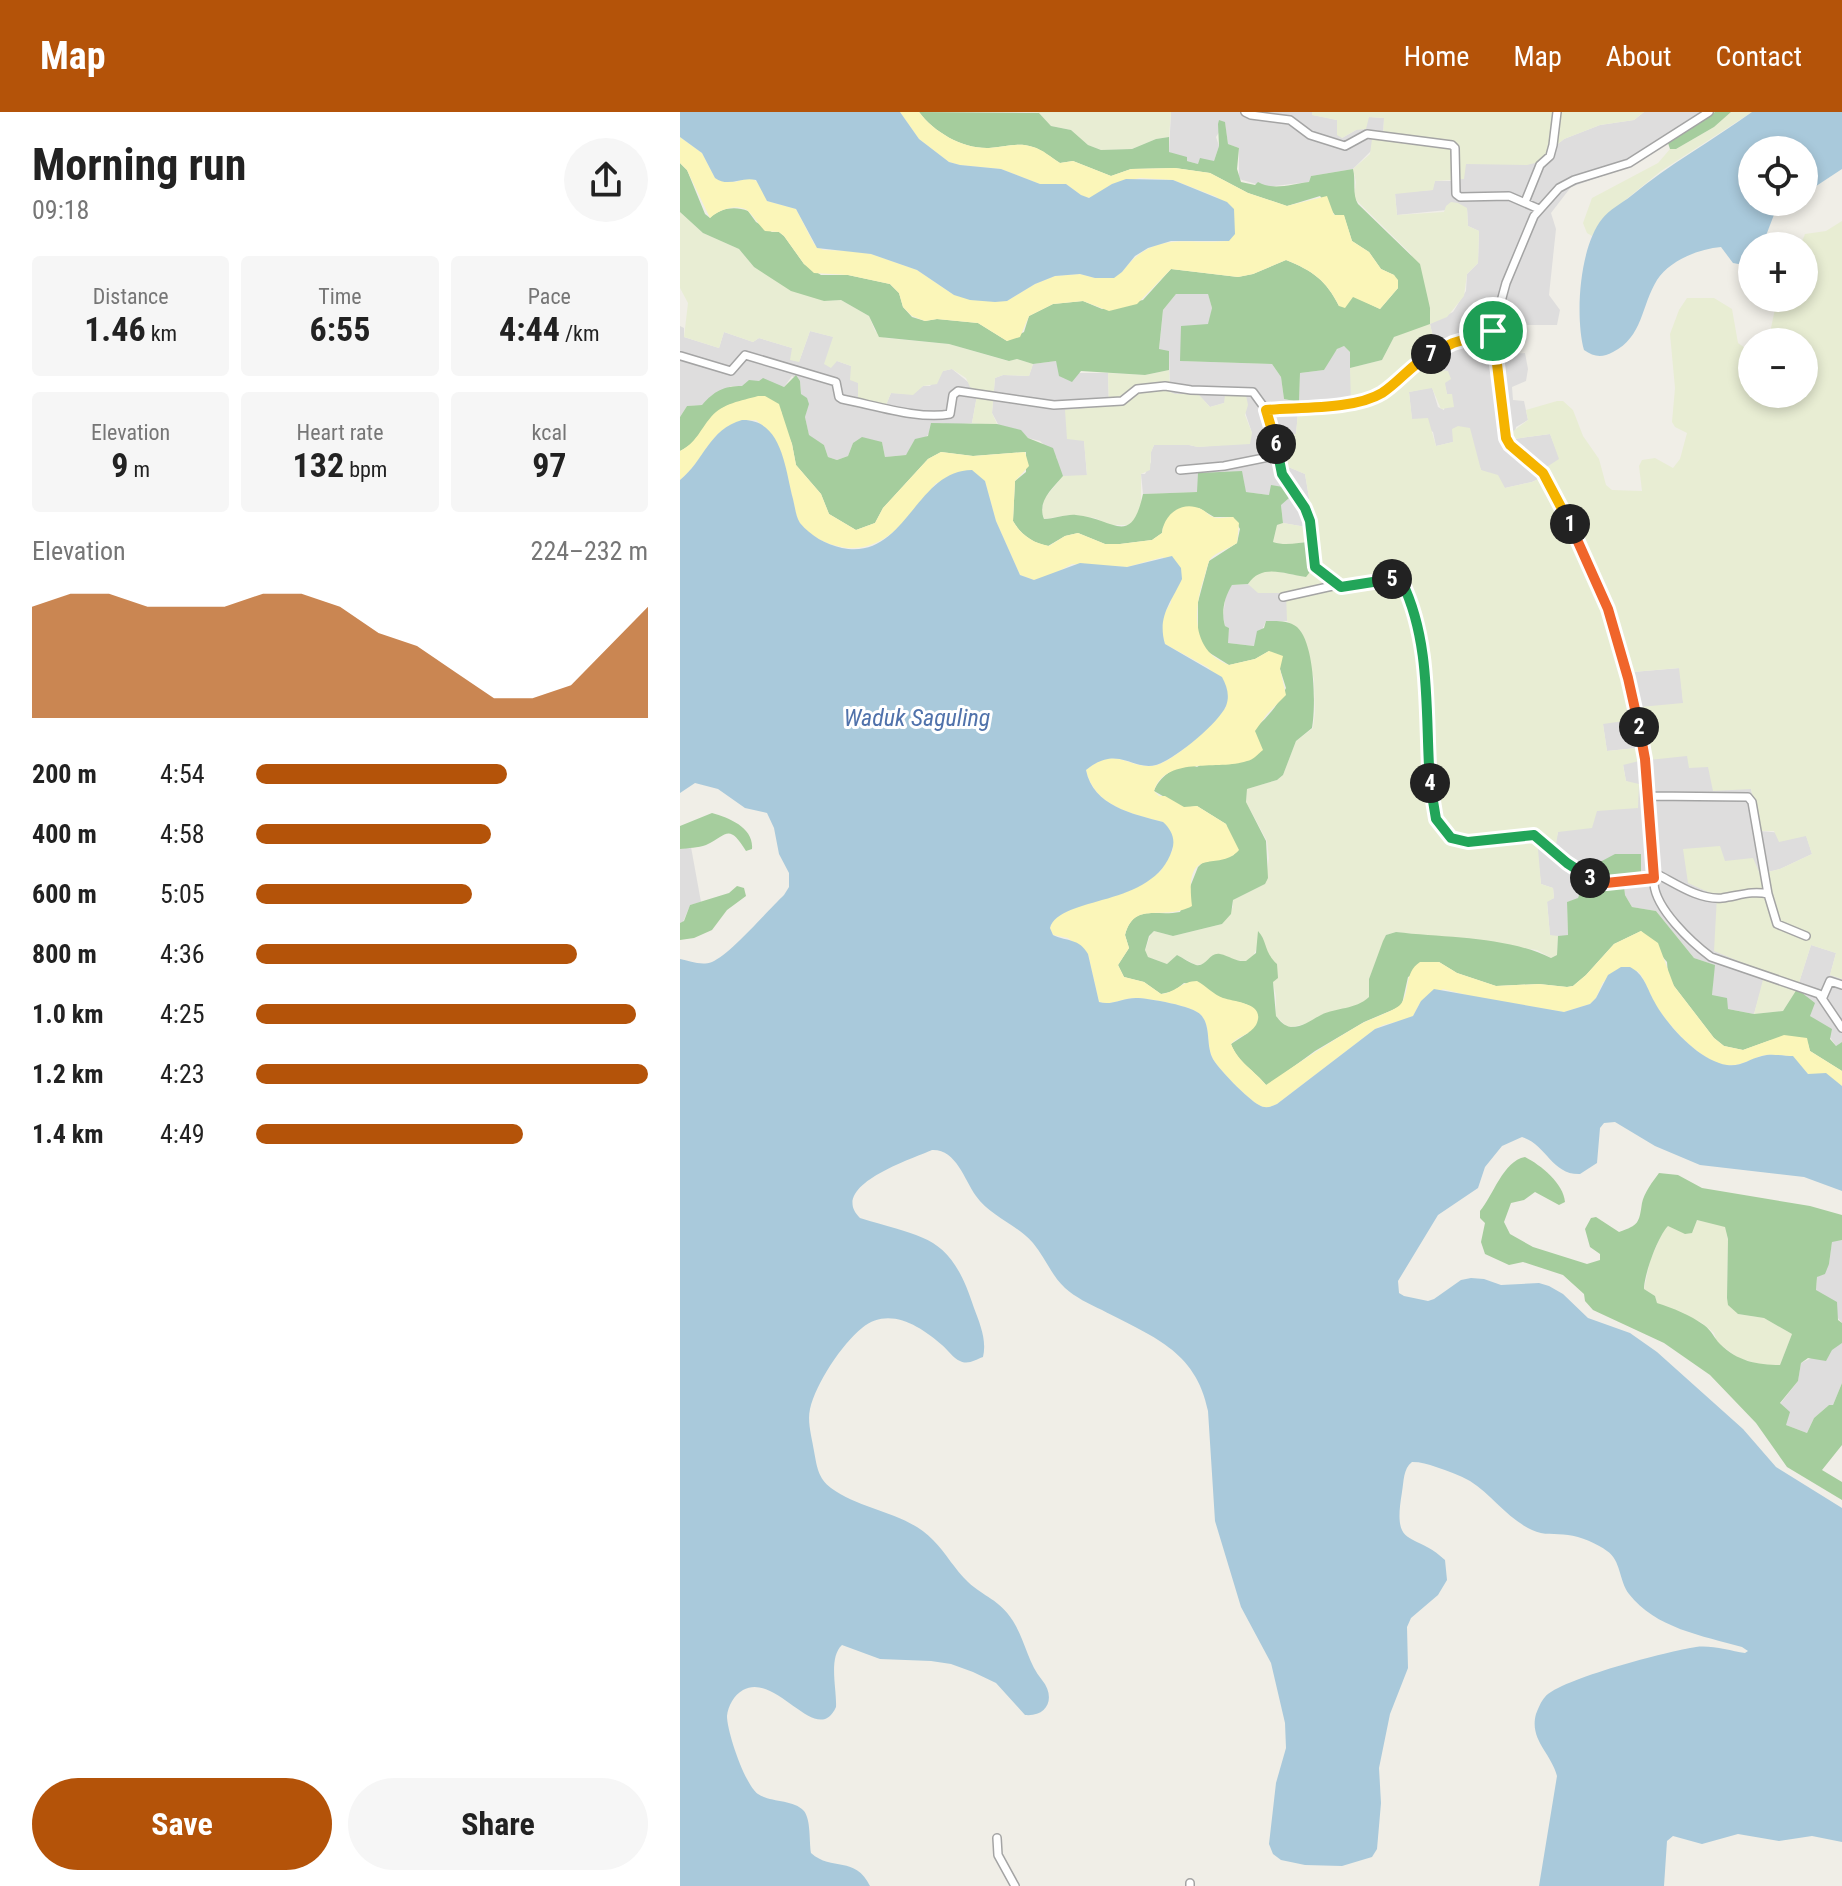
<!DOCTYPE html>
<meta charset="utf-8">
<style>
body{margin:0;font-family:"Roboto Condensed",sans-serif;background:#f6f6f6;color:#222;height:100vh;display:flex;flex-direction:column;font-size:30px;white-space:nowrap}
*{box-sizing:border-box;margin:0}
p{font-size:26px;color:#767676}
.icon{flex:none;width:44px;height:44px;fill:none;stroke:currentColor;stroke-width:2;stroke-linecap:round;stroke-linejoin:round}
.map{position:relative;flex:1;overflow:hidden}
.panel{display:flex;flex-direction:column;background:#fff;width:680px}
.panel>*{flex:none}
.controls{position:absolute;left:1058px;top:24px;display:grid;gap:16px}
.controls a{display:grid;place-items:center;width:80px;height:80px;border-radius:50%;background:#fff;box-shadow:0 4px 12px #0003;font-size:40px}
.pin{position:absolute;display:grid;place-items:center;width:68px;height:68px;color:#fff;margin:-34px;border:4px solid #fff;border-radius:50%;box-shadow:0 2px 8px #0007}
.km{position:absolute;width:40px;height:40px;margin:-20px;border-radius:50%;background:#222;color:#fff;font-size:22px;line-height:40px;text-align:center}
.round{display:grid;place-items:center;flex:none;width:84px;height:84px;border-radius:42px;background:#f6f6f6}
.head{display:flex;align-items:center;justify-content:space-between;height:136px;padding:0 32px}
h1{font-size:44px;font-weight:700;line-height:60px}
.stats{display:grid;grid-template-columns:repeat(3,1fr);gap:12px;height:136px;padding:8px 32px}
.stats div{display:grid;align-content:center;border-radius:8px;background:#f6f6f6;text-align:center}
.stats b{font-size:34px;font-weight:700}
.stats small{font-size:22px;font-weight:400}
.stats p{font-size:22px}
.chart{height:224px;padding:16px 32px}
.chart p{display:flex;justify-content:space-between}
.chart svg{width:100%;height:144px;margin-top:8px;fill:#b45309;opacity:.7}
.primary-button{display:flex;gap:16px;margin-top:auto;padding:16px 32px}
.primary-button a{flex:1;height:92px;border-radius:48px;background:#b45309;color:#fff;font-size:32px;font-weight:700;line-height:92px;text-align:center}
.primary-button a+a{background:#f6f6f6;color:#222}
ul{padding:0 32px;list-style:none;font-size:26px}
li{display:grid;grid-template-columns:128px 96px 1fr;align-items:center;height:60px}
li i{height:20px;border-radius:10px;background:#b45309}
header{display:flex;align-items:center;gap:48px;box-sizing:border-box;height:112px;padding:0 40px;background:#b45309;color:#fff}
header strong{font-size:38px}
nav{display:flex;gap:44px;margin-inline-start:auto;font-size:28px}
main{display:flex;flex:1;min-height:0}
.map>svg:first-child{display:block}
.residential{fill:#dedddd}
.farmland{fill:#e8edd3}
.forest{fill:#a5cd9d;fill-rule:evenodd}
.sand{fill:#fbf6b9}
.water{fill:#a9c9db}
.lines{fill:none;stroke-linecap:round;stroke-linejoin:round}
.street-casing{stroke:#a4a4a4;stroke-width:10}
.street{stroke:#fff;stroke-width:7}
.split-1-casing{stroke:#fff;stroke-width:16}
.split-2-casing{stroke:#fff;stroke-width:16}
.split-3-casing{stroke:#fff;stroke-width:16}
.split-4-casing{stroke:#fff;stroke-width:16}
.split-5-casing{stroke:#fff;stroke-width:16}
.split-6-casing{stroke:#fff;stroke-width:16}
.split-7-casing{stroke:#fff;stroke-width:16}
.split-8-casing{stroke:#fff;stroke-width:16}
.split-1{stroke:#f5b400;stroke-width:10}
.split-2{stroke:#f0652b;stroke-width:10}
.split-3{stroke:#f0652b;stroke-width:10}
.split-4{stroke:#22a559;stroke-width:10}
.split-5{stroke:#22a559;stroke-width:10}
.split-6{stroke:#22a559;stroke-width:10}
.split-7{stroke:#f5b400;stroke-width:10}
.split-8{stroke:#f5b400;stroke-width:10}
.labels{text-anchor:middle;stroke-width:6;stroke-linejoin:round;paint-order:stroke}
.water-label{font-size:24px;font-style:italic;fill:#5072ab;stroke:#fff}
</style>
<header>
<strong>Map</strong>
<nav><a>Home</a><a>Map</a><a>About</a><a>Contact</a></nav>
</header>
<main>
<section class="panel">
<div class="head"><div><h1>Morning run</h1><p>09:18</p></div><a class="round"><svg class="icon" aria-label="share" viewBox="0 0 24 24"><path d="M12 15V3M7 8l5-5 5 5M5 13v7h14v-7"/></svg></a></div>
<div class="stats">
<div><p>Distance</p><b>1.46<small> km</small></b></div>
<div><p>Time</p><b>6:55</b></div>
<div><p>Pace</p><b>4:44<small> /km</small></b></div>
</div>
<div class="stats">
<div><p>Elevation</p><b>9<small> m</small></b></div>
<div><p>Heart rate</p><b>132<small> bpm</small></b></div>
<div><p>kcal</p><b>97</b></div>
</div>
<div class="chart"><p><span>Elevation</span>224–232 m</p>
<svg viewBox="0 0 160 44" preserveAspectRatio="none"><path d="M0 44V10L10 6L20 6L30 10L40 10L50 10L60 6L70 6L80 10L90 18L100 22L110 30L120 38L130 38L140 34L150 22L160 10V44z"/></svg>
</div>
<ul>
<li><b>200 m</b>4:54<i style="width:64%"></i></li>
<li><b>400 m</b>4:58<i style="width:60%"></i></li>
<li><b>600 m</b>5:05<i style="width:55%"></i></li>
<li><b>800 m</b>4:36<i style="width:82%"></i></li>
<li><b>1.0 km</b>4:25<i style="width:97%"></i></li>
<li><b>1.2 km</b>4:23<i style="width:100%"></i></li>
<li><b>1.4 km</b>4:49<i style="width:68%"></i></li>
</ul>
<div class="primary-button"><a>Save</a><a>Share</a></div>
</section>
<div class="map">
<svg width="1162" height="1774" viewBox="0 0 1162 1774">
<rect width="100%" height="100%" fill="#f0eee7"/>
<path class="residential" d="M 491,0 L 632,0 L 633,3 L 657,8 L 662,26 L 676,18 L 689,5 L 704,6 L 703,27 L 673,57 L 631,64 L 629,70 L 586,75 L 559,67 L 559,36 L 548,32 L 545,11 L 536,25 L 539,34 L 534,49 L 518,52 L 507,49 L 489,40 Z
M 964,0 L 1035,0 L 971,42 L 942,57 L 891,75 L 871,101 L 876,117 L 869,183 L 880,198 L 877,213 L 824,213 L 821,243 L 845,241 L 848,257 L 846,269 L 832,275 L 833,288 L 844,289 L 848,308 L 836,315 L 834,327 L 870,322 L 880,347 L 869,362 L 852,370 L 825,376 L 801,358 L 795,342 L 773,330 L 756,334 L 753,320 L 732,308 L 729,280 L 752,275 L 758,295 L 764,298 L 767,282 L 750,212 L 773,200 L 786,179 L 787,162 L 798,151 L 799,119 L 788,114 L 787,96 L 717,103 L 715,81 L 752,78 L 755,69 L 776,69 L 786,52 L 855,51 L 884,27 L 920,13 L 954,8 Z
M 496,182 L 528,182 L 532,196 L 529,212 L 500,249 L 592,252 L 601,265 L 604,287 L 619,290 L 620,261 L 644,258 L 652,242 L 660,235 L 664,234 L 670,240 L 672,294 L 618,300 L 616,322 L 601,327 L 606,354 L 625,362 L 633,409 L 626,415 L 603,411 L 601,393 L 589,383 L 565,380 L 563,365 L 517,380 L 463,382 L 461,362 L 465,362 L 471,350 L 471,340 L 474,333 L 509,333 L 518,335 L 552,332 L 572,321 L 565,300 L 544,291 L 530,295 L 518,282 L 495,282 L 490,280 L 489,240 L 479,238 L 483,198 Z
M 0,214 L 4,216 L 4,225 L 39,236 L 44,220 L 73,230 L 79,226 L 112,236 L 119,250 L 130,219 L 154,225 L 157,249 L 171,254 L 178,271 L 206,293 L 211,281 L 233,282 L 243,274 L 250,274 L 263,259 L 272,257 L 298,278 L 292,311 L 271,313 L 261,311 L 226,343 L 205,345 L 202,330 L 173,331 L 168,344 L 157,348 L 148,345 L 144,333 L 129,324 L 125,305 L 128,292 L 121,282 L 120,269 L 112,264 L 104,275 L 79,269 L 63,274 L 51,274 L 22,293 L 7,294 L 0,305 Z
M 376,249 L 379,258 L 398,261 L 428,261 L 429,295 L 386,298 L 404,328 L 407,364 L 383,364 L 377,353 L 377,346 L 360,329 L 348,326 L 340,318 L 319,314 L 312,301 L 315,266 L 323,263 L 349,264 L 353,252 Z
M 568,472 L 581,481 L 606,481 L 608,487 L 607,509 L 586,509 L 575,534 L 547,531 L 549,516 L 545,514 L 543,504 L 546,482 L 552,473 Z
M 1000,556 L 1008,644 L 1071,677 L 1080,719 L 1126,723 L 1132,742 L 1100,757 L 1080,762 L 1037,783 L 1037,807 L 1086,860 L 1074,902 L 1048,897 L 1032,883 L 1034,853 L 1014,846 L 976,799 L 952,795 L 945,783 L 943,764 L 909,758 L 898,787 L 887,790 L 888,824 L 870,824 L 867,789 L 874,786 L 873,776 L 861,772 L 857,737 L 875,733 L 878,720 L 917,699 L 951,671 L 946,669 L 943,652 L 957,636 L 927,639 L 923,612 L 941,561 Z
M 11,735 L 21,790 L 10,793 L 3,810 L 0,811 L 0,737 Z
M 1131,833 L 1156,841 L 1150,863 L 1162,867 L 1162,930 L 1156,934 L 1141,912 L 1130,904 L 1117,877 Z
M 1162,1128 L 1162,1211 L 1136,1179 L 1137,1165 L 1149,1152 L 1152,1129 Z
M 1162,1231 L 1162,1271 L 1153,1293 L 1149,1293 L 1134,1306 L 1127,1321 L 1106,1313 L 1100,1292 L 1118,1269 L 1121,1251 Z"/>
<path class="farmland" d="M 346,0 L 491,0 L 489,25 L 476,27 L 452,37 L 421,38 L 408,33 L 391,18 L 371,14 L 359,1 Z
M 632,0 L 964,0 L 954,8 L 920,13 L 884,27 L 855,51 L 847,53 L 786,52 L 784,67 L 755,69 L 753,78 L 715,82 L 717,103 L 764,100 L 766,94 L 771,90 L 778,91 L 787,96 L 788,114 L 799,119 L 798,151 L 787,162 L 784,184 L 767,205 L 750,212 L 760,258 L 768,259 L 771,267 L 765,271 L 767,282 L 772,282 L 774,295 L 761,297 L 752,276 L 729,280 L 732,307 L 748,306 L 756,334 L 773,330 L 772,317 L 778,314 L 790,316 L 801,358 L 818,363 L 825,376 L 852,370 L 869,362 L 865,356 L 879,347 L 870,322 L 834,327 L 832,320 L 848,308 L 846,298 L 877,289 L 883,289 L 893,298 L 903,324 L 919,347 L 926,373 L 932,378 L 962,379 L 959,354 L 962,348 L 975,346 L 993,356 L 1000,347 L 1007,321 L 995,315 L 992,310 L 995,276 L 990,222 L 999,198 L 1007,186 L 1034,186 L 1052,197 L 1058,231 L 1072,241 L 1072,282 L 1124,282 L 1124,230 L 1088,230 L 1095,197 L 1101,186 L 1124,186 L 1124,134 L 1120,134 L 1125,122 L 1146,119 L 1162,109 L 1162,867 L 1150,863 L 1156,841 L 1131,833 L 1117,877 L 1103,899 L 1074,902 L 1085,860 L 1034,839 L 1037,784 L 1008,771 L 1003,737 L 1040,734 L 1045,749 L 1073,746 L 1080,762 L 1100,757 L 1132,742 L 1126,724 L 1099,730 L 1094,719 L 1080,719 L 1071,677 L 1033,679 L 1028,655 L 1009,656 L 1007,644 L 969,648 L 960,595 L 1003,591 L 999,556 L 941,561 L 951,608 L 923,612 L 927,639 L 957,636 L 959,649 L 943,653 L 946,669 L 959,672 L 958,696 L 917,699 L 912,716 L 878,720 L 876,733 L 858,737 L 861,772 L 873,776 L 874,786 L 867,790 L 870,823 L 878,824 L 877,843 L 871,846 L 857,838 L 716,820 L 706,823 L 689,867 L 689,885 L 683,891 L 663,899 L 643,902 L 633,910 L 612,915 L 606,914 L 596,904 L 596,884 L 582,824 L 572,847 L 566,849 L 552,848 L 540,842 L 524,852 L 516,853 L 497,843 L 487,852 L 468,845 L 465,839 L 470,824 L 474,819 L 493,824 L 542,812 L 553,795 L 553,788 L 585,772 L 589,746 L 587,729 L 566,690 L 567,677 L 597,668 L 603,663 L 616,629 L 633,616 L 635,601 L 634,567 L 621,520 L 607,509 L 606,481 L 578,481 L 568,472 L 574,463 L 589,458 L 626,465 L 624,430 L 606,434 L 593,430 L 597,413 L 603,411 L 626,415 L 633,409 L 625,362 L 606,354 L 601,324 L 616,322 L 618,300 L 671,294 L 670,256 L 702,248 L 714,225 L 728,219 L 750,196 L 731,142 L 674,86 L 676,70 L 673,57 L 690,42 L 692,27 L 703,27 L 704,6 L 689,5 L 686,17 L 676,18 L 662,26 L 657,23 L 657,8 L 632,3 Z
M 1051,0 L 1072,0 L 981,59 L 922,107 L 912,124 L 907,121 L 903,111 L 912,86 L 978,51 L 990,37 L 996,37 L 1034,15 Z
M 0,100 L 23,121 L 59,137 L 74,155 L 144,189 L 161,188 L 189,204 L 195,219 L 205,226 L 269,232 L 328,249 L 337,247 L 353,252 L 349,264 L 323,263 L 315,266 L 312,301 L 317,312 L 306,313 L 292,311 L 298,278 L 290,275 L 286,266 L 272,257 L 263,259 L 257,272 L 243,274 L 233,283 L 211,281 L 206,293 L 178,287 L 178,271 L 170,268 L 171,254 L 157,249 L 151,256 L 144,252 L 153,225 L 130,219 L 119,250 L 110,248 L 112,236 L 79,226 L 73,230 L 44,220 L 39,236 L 4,225 L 8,191 L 0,176 Z
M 489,258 L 490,280 L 495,282 L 518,282 L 530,295 L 544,291 L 545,283 L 566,283 L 568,293 L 565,303 L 572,321 L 570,332 L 518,335 L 509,333 L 474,333 L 471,340 L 470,358 L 461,362 L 461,396 L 455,409 L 449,413 L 429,413 L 415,406 L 390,403 L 364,407 L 362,400 L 364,387 L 383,364 L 407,363 L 404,329 L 387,327 L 385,298 L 429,294 L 428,261 L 465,263 Z
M 1017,1108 L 1045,1114 L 1048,1127 L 1047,1186 L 1058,1202 L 1084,1206 L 1112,1222 L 1100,1253 L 1082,1253 L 1058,1246 L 1037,1230 L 1034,1221 L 1022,1211 L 977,1191 L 975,1184 L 964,1177 L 970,1149 L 983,1119 L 988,1114 L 1013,1114 Z"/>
<path class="forest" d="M 239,0 L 359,1 L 371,14 L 391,18 L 408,33 L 421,38 L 452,37 L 476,27 L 489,25 L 489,40 L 507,45 L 507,49 L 518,52 L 520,46 L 534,49 L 539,34 L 538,12 L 539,8 L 545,10 L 548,32 L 559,36 L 557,57 L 561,70 L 575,73 L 578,70 C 594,79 611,72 629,70 L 631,64 L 673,57 C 676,68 672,83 678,92 L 740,152 L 750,196 L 750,212 L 714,225 L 702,248 L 670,256 L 670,240 L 664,234 L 657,237 L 644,258 L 620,261 L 619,290 L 604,287 L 601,265 L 592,252 L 500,249 L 501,214 L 528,212 L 532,196 L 528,182 L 496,182 L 483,198 L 479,237 L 489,239 L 489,258 L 465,263 L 401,259 L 392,270 L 379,264 L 376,249 L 353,252 L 337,247 L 329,249 L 269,232 L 199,225 L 189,204 L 161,188 L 144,189 L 111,179 L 74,155 L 59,137 L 23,121 L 0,100 L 0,51 L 7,58 L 25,102 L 30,106 C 40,96 55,94 68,99 L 76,110 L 92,120 L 99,120 L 104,124 L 124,152 L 141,163 L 168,163 L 210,172 L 219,181 L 223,195 L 232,205 L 245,209 L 257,207 L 298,211 L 327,229 L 344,220 L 349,204 L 373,192 L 403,189 L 422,197 L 463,188 L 491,157 L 558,165 L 573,162 L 606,148 C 633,159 646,168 659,194 L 673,184 L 700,197 L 718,176 L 714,163 L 701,157 L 689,140 L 672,129 L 664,104 L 655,103 L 640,84 L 607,94 L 568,81 L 530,61 L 495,56 L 451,57 L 431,64 L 393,49 L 380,51 C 372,46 362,38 353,35 C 338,30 324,35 309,36 C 283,37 255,21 239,0 Z
M 1035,0 L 1051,0 L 1034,15 L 996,37 L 990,37 L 988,31 Z
M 116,263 L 120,269 L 121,282 L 127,286 L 129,292 L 125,305 L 129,323 L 144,333 L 148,345 L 157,348 L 168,344 L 173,331 L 182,325 L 202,330 L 205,345 L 226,343 L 235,327 L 248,324 L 251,311 L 317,312 L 341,318 L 348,326 L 373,336 L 383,364 C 372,377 357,389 364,407 C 375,407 386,402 396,403 C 433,406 451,437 463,382 L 517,380 L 518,361 L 562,359 L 566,380 L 589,383 L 591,373 L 603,375 L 608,380 L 609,386 L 601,393 L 603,411 L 597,413 L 593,430 C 608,435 620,429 636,430 L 633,456 L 626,465 C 604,462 582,451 568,472 L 552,473 C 544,486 541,500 545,514 L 549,516 L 548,531 L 574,534 L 577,519 L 584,516 L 586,509 C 597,509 608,508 617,515 C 635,531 636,594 632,616 L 616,629 L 603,663 L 597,668 L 567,677 L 566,690 L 586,729 L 588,766 L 585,772 L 553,788 L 551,802 L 542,812 L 493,824 L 474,819 L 469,824 L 465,838 L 468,845 L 487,852 L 497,843 C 503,846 510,851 516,853 C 527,855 529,840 540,842 C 550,844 555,850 566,849 L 576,841 L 578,819 C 588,830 583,839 597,852 L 598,866 L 593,870 L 596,904 C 600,909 604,914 611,915 C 624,915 631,908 641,903 C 657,895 675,898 689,885 L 689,867 L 703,829 L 706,823 L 716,820 C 766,826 826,824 871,846 L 877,843 L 878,824 L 888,823 L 887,790 L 898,786 L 909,758 L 919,758 L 920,750 L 935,742 L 961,742 L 961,762 L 943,764 L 945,783 L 952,795 L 976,799 L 1014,846 L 1035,853 L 1032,883 L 1047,886 L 1048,897 L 1074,902 L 1103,899 L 1117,877 L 1135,891 L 1130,904 L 1152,917 L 1150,927 L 1156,934 L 1162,930 L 1162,959 L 1130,939 L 1128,932 L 1091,928 L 1063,938 L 1044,934 L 1034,926 L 994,874 L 988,863 L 987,850 L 961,819 L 934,832 L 906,863 L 893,874 L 887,875 L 859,872 L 816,874 L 777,861 L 759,850 L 728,865 L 722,892 L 717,896 L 684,910 L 635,939 L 587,974 C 575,959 557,950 551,932 L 568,921 L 578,904 C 569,886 555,893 539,885 C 521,875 528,873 504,871 L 494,879 L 481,882 L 464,870 L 444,865 L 438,853 L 449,836 L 445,823 C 454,791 475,805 500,800 L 518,755 L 523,750 L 554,743 L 546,712 L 517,694 L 504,696 L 474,679 C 480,663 501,649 517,655 C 552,634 589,614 606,576 L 600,557 L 589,539 L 575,547 L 549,553 L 525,538 L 518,526 L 518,490 L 529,449 L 557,431 L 560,417 L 553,405 L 534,405 L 519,396 L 483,415 L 482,421 L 472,428 L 440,432 L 425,432 L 398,421 L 385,424 L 368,434 C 353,431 341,423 333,409 L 335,369 L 346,360 L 346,340 L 293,344 L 261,340 L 248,347 L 203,396 L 195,411 L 176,418 L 149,402 L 141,382 L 116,353 L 112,332 L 104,313 L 101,299 C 65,290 47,281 23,317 C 16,327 11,334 0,339 L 0,305 L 7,294 L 22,293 C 34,279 44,274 62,274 L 69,268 L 79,269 L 83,266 L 104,275 Z
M 32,701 C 50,706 74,716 72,737 L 66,739 C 48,710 47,724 26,733 C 18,736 8,736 0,737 L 0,714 Z
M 57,774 L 64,776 L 66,784 L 47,798 L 32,818 L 14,826 L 0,828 L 0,811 L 4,809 L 10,793 L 49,781 Z
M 845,1045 C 861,1053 884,1072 885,1090 L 879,1093 L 855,1080 L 844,1088 L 831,1091 L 824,1110 L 830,1122 L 853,1135 L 907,1152 L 920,1148 L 920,1142 L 910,1135 L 905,1117 L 911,1106 L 916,1105 L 939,1120 C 959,1113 959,1111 962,1091 C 964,1081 973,1069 979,1061 L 998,1063 L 1022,1076 L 1130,1094 L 1162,1103 L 1162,1128 L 1152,1130 L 1149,1152 L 1145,1162 L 1137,1165 L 1136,1178 L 1157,1190 L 1158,1208 L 1162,1211 L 1162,1231 L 1152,1238 L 1146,1249 L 1128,1246 L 1121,1251 L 1118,1269 L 1100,1291 L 1110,1300 L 1106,1313 L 1127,1321 L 1134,1306 L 1149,1293 L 1153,1293 L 1162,1271 L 1162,1333 L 1142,1358 L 1162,1370 L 1162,1388 L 1107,1355 L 1076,1311 L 1030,1263 L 984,1231 L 913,1198 L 905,1189 L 904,1182 L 883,1163 L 843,1150 L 829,1153 L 805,1142 L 801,1130 L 805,1111 L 800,1106 L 800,1099 C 813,1084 823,1049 845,1045 ZM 1017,1108 L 1045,1115 L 1048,1127 L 1047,1186 L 1048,1193 L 1058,1202 L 1084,1206 L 1112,1222 L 1100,1253 C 1077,1253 1057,1249 1040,1232 C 1034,1226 1032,1219 1024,1213 C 1010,1203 993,1196 977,1191 L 975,1184 L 964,1177 C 964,1163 978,1124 988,1114 L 1005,1122 L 1012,1121 Z"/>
<path class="sand" d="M 220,0 L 239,0 C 255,21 283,37 309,36 C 324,35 338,30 353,35 C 362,37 372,46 380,51 L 393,49 L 431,64 L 451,57 L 495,56 L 530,61 L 568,81 L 607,94 L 647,84 L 654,103 L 664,103 L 672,129 L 689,140 L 701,157 L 714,163 L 718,168 L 718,176 L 700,197 L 673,185 L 665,196 L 659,194 C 646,168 633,159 606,148 L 573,162 L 558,165 L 491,157 L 457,192 L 429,199 L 403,189 L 373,192 L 349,204 L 340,225 L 327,229 L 298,211 L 257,207 L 245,209 L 232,204 L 223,195 L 219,181 L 210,172 L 168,163 L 134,161 L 124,152 L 104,124 L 99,120 L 85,119 C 79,113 73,103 67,98 C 56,91 38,98 30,106 L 7,58 L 0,51 L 0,25 L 22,41 L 35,66 L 56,70 L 65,66 L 73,67 L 79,71 L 87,89 L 116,97 L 134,132 L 143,138 L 173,139 L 191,142 L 237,158 L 274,183 L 327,189 L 355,172 L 375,164 L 400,162 L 415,166 L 442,160 C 474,118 503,133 549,129 L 537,85 L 493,68 L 460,66 L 432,72 L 413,85 L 405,86 L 386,72 L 360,72 L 321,57 L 280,53 L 269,50 L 239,27 Z
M 78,284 L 85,284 L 99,292 L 112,332 L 116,353 L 141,382 L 149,402 L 176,418 L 195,411 L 203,396 L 248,347 L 261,340 L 293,344 L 345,340 L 349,354 L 335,369 L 333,409 C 341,423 353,431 369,434 L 385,424 L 398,421 L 425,432 L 440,432 L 472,428 L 482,421 C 484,402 502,388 521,397 C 526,399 529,404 533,405 C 538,407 548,405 553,405 L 559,411 L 557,431 C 550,436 536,440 530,447 C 527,453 526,460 524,466 C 513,498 511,539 549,553 L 575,547 L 589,539 L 603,544 L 600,557 L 606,583 L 587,602 L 575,619 L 583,638 C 578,642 573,648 567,649 C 539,659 485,643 474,679 L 479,684 L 485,684 L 504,695 L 517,694 L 546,712 L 559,738 C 538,762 504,729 512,794 C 483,810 455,787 445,823 L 449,836 L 438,853 L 444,865 L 464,870 L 481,882 C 495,881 502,869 517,869 C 526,874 534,883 543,886 C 555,890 587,891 576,913 C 570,923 558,924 551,932 C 558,950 575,959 586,973 C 617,952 648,931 681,912 C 690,907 714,899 720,893 C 731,881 723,861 740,850 L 759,850 L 777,861 L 816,874 L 859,872 L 887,875 L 893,874 L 906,863 L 934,832 L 961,819 L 978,831 L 994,874 L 1034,926 L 1044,934 L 1063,938 L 1104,923 L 1127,926 L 1130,939 L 1162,959 L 1162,974 L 1146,962 L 1128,962 L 1112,944 C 1103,944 1090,941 1081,944 C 1069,948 1059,955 1045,953 C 1019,948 989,914 975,892 C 969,882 966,869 958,859 L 923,870 L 916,886 L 910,892 L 884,900 L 795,885 L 763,877 L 741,889 L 733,904 L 728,907 L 703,913 L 695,917 L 597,992 C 591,995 585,997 579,993 C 569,988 536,955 532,945 C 526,931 531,914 521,903 C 514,894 468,886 455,886 C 443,886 431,894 419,890 L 408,842 L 388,826 L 373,823 L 370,816 L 373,808 L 383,801 L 480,760 L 493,737 L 483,710 C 452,702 414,694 406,658 C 436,633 446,656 472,654 C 493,652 533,612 546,595 L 529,556 L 485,532 C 480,515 480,506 491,491 L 483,445 L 447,455 L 392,452 L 366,466 L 354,468 L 340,463 L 316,409 L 305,369 L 256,371 C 230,405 201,448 153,433 C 140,429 124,420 118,408 C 115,401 114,391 112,384 C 104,352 103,329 76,308 C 29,309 30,344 0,368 L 0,339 C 16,331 20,318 31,305 C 43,291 61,289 78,284 Z"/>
<path class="water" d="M 0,0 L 220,0 L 239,27 L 269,50 L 280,53 L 321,57 L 360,72 L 386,72 L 401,83 L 409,86 L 432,72 L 446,67 L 493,68 L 547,90 L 554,97 L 555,122 L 549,129 L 491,129 L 468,136 L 455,144 L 442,160 L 434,166 L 415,166 L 400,162 L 375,164 L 355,172 L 327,189 L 315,190 L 290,188 L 274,183 L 237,158 L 191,142 L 137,136 L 116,97 L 87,89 L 76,68 C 61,64 49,76 35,66 L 22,41 L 0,25 Z
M 1072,0 L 1162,0 L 1162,57 L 1124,82 L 1124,38 L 1072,38 L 1072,90 L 1111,90 L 1095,100 L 1082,134 L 1072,134 L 1072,149 L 1069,154 L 1053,151 L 1041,135 C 1019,137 990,148 977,168 C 961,194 963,225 933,240 C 922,246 914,245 904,238 C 895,205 899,136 922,107 C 929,98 942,91 951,84 C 989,52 1032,29 1072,0 Z
M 62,308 C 102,307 105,356 113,387 C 115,395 116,405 120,411 C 131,424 145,432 162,436 C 226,449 235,358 292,358 L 305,369 L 316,409 L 340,463 L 354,468 L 400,451 L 447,455 L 492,444 L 501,456 L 502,467 C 491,491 477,504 485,532 L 542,565 C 547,574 550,584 546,594 C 538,612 494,648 476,653 C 452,659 438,632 406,658 C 413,694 453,702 483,710 C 491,717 496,727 492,738 C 474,796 380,783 370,816 L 373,823 C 388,830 399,826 408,842 L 419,890 C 431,894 443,886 456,886 C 468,886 514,894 521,903 C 531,914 526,931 532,945 C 536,955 569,988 579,993 C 585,997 591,995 597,992 L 695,917 L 733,904 L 741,889 L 754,877 L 884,900 L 910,892 L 916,886 L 928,863 L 941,855 L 950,855 C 964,862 967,876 974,889 C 986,912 1019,949 1047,953 C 1061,955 1069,947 1082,944 C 1091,941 1103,944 1113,944 L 1128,962 L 1146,961 L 1162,974 L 1162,1079 L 1124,1065 L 1020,1053 L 975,1034 L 935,1010 L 924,1011 L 920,1016 L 917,1051 L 900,1062 C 872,1063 866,1032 842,1025 L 822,1034 L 805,1055 L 798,1076 L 758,1103 L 718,1169 L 719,1181 L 724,1184 L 748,1189 L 754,1187 L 781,1168 L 791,1166 L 804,1167 L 821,1173 L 859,1171 L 869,1174 L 883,1182 L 908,1206 L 950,1221 L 977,1240 L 1063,1317 L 1096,1355 L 1162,1396 L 1162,1730 L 1132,1724 L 1099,1729 L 1058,1722 L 1022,1732 L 993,1724 L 987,1729 L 984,1774 L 859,1774 L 877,1664 C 871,1641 849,1628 856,1602 C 858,1597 861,1589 865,1585 C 880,1567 989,1539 1016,1535 C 1032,1533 1050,1539 1065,1541 L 1068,1539 L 1062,1535 C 1023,1524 975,1516 949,1482 C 939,1469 941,1448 927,1439 C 918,1432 900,1424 888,1423 C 875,1421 864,1424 852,1418 C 828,1407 812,1383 790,1369 C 779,1363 768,1359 756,1355 C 748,1352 741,1350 732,1350 C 723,1357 724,1369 722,1380 C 712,1439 733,1418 765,1448 L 767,1468 L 758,1483 L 731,1506 L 727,1515 L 728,1556 L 710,1602 L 699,1656 L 701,1691 L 697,1737 L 692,1745 L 662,1754 L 625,1753 L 601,1748 L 593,1742 L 589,1732 L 596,1671 L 606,1636 L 605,1611 L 591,1551 L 561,1495 L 535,1409 L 528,1299 C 516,1238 471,1224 422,1198 C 409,1192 395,1185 385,1176 C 371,1163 365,1145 353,1131 C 336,1112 310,1104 296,1084 C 284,1067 276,1037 252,1038 C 232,1047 147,1074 180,1106 C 247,1127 270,1122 294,1196 C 300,1212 307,1228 303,1245 C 295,1248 288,1253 280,1249 C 273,1246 268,1238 262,1233 C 240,1214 209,1194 182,1216 C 162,1232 136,1271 130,1297 C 127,1310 132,1326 134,1339 C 137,1355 138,1366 151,1376 C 182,1399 225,1399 253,1428 C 266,1441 275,1458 288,1470 C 304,1485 319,1487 333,1509 C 345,1528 348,1551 362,1568 C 376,1585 368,1605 345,1603 L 316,1571 L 293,1560 L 271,1552 L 251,1549 L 200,1547 L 162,1533 C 148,1546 157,1577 156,1595 C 137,1637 97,1559 63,1578 C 54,1583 48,1594 47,1604 C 47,1620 65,1673 78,1682 C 91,1691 113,1687 124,1699 C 131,1708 129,1729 131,1741 C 152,1760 175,1743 190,1774 L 0,1774 L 0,847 C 10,849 21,854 32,850 C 51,842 87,799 104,783 L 109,775 L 109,761 L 99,742 L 94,716 L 87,701 L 65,696 L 38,677 L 15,671 L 0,681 L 0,368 C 24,349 29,317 62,308 Z"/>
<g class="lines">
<defs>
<path id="street" d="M 565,0 L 571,3 L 610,8 L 630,23 L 665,34 L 687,22 L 772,33 L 775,36 L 776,82 L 780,85 L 829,84 L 859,97
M 1029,0 L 949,51 L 894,68 L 879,76 L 854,104 L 826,171 L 813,219 L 824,320 L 830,333 L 853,350 L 863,361 L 900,433 L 910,462 L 928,497 L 948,566 L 965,647 L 974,772 C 976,797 1011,830 1031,845 L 1139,882 L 1162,916
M 845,90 L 860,53 L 870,44 L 873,33 L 877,0
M 1,244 L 51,259 L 65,243 L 156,270 L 159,285 L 162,287 C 194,293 239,308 270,302 L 273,283 L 278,279 L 374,293 L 442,289 L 457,277 L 485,274 L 511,278 L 573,280 L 586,298 L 599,343 L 602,362 L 625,396 L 630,409 L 635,455 L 661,475 L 719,467 C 753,506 746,639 752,692 C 768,756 810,718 854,723 C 875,738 896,766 923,770 C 939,772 958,767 974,766
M 586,298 L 665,291 L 692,286 L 758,238 L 813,219
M 500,358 L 544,354 L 599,343
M 603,485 L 657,473
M 968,684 L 1068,685 L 1072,690 L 1088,782
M 975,761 C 995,771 1018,788 1042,786 C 1058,784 1072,778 1088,782 L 1097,812 L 1126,824
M 1143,885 L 1150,869 L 1162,873
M 317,1726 L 318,1743 L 335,1774
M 510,1771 L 510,1774"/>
</defs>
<use href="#street" class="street-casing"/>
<use href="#street" class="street"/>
</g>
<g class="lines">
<defs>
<path id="split-1" d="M 813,219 L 826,326 L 830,333 L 863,361 L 890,412"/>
<path id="split-2" d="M 890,412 L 928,497 L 948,566 L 959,615"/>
<path id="split-3" d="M 910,766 L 926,771 L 974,766 L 965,647 L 959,615"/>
<path id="split-4" d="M 750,671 L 756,707 L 771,726 L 788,730 L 854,723 L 887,751 L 910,766"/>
<path id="split-5" d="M 712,467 L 722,470 C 752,532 745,605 750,671"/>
<path id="split-6" d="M 596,332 L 602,362 L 625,396 L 630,409 L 635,455 L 661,475 L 712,467"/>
<path id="split-7" d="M 596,332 L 586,298 C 618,295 674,298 702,281 C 719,270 732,252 751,242"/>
<path id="split-8" d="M 751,242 L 773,231 L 813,219"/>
</defs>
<use href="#split-1" class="split-1-casing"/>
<use href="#split-2" class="split-2-casing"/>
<use href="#split-3" class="split-3-casing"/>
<use href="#split-4" class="split-4-casing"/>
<use href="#split-5" class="split-5-casing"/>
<use href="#split-6" class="split-6-casing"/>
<use href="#split-7" class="split-7-casing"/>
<use href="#split-8" class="split-8-casing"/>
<use href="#split-1" class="split-1"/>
<use href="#split-2" class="split-2"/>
<use href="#split-3" class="split-3"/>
<use href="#split-4" class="split-4"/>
<use href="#split-5" class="split-5"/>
<use href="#split-6" class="split-6"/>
<use href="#split-7" class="split-7"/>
<use href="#split-8" class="split-8"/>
</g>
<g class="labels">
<g class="water-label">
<text x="237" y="614">Waduk Saguling</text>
</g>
</g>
</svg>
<div class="controls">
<a><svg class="icon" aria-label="locate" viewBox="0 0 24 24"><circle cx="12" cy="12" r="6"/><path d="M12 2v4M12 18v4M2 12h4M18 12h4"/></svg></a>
<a>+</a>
<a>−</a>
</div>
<div class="pin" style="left:813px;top:219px;background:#1e9e55"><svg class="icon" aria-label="arrive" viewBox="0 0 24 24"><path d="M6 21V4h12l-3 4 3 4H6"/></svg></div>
<b class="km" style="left:890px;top:412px">1</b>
<b class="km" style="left:959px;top:615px">2</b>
<b class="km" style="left:910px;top:766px">3</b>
<b class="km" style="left:750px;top:671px">4</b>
<b class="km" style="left:712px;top:467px">5</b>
<b class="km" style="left:596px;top:332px">6</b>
<b class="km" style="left:751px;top:242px">7</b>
</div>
</main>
